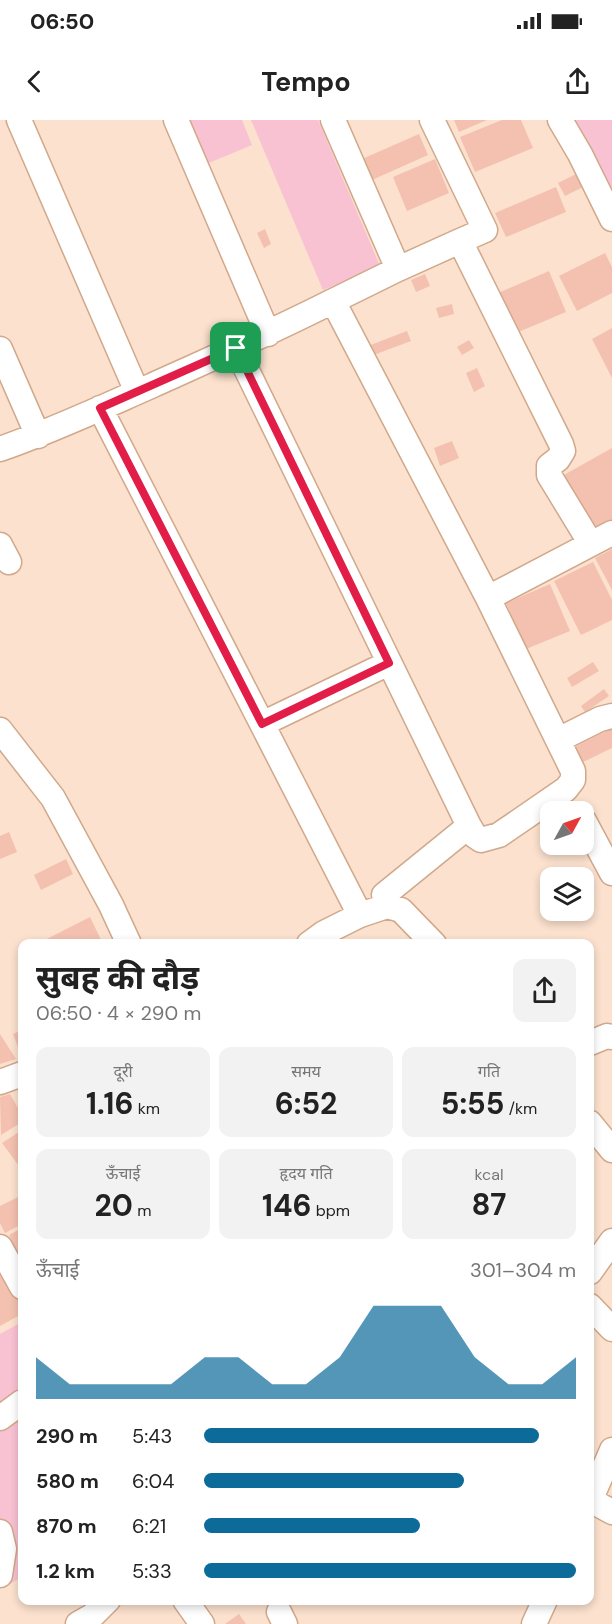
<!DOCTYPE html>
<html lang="hi">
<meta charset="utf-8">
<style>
body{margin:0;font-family:"DM Sans","Noto Sans Devanagari",sans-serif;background:#f2f2f2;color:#222;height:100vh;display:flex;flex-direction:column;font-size:22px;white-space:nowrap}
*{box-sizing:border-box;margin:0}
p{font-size:20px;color:#767676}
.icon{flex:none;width:33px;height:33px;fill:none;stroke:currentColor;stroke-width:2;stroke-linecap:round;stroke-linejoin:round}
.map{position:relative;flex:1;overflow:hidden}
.sheet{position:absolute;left:18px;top:819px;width:576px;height:666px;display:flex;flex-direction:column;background:#fff;border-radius:12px;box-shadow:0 3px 9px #0003}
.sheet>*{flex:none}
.needle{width:39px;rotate:50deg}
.tools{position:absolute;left:540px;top:681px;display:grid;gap:12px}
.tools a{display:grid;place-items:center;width:54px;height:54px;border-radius:12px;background:#fff;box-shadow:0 3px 9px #0003;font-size:30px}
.pin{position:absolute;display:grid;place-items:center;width:51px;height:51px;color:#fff;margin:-26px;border-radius:12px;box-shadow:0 3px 9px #0006}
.round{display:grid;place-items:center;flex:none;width:63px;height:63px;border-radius:12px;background:#f2f2f2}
.head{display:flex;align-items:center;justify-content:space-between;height:102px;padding:0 18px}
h1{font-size:33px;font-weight:700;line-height:45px}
.stats{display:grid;grid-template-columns:repeat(3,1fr);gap:9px;height:102px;padding:6px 18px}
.stats div{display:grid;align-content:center;border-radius:12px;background:#f2f2f2;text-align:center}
.stats b{font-size:30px;font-weight:700}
.stats small{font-size:16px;font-weight:400}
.stats p{font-size:16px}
.chart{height:168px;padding:12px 18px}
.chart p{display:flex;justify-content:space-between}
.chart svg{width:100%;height:108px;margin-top:6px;fill:#0d6b9a;opacity:.7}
ul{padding:0 18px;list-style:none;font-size:20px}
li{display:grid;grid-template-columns:96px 72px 1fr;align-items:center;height:45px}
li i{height:15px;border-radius:8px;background:#0d6b9a}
.status{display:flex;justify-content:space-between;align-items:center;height:42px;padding:0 30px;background:#fff;direction:ltr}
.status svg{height:16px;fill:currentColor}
header{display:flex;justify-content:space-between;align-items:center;height:78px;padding:0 18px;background:#fff;font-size:27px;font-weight:700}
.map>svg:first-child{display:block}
.green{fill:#f9c2d3}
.building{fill:#f4c1b0}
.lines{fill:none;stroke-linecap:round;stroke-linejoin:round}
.minor-casing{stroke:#d1a88a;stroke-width:27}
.minor{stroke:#fff;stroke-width:24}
.route-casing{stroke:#fff;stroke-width:12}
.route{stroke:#e11d48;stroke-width:8}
</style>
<div class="status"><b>06:50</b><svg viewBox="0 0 49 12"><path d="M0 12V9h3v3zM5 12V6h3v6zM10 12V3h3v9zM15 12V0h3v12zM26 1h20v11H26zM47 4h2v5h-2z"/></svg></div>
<header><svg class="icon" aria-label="back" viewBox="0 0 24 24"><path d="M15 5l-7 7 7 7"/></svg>Tempo<svg class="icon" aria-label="share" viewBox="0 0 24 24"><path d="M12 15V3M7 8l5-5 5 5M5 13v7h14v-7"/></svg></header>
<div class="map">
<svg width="612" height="1504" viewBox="0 0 612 1504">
<rect width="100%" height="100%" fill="#fbe1ce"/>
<path class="green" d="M 186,0 L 242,0 L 252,25 L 204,45 Z
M 251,0 L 318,0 L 380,146 L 323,170 Z
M 571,0 L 612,0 L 612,77 Z
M 22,1202 L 22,1457 L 8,1465 L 0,1463 L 0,1214 Z"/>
<path class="building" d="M 454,0 L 487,0 L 459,12 Z
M 502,0 L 521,0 L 533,28 L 475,52 L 460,17 Z
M 419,14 L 428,35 L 372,60 L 362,39 Z
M 435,39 L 449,73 L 407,91 L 393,57 Z
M 582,51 L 589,64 L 565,76 L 558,63 Z
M 556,67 L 566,92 L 506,117 L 495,93 Z
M 265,109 L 271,124 L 264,128 L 257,113 Z
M 605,133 L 612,147 L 612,173 L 577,191 L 559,156 Z
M 549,151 L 566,192 L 516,213 L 498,173 Z
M 425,154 L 430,166 L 416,172 L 411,160 Z
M 452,184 L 454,194 L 439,198 L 436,188 Z
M 612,208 L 612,258 L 592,219 Z
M 407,211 L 411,221 L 371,236 L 368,226 Z
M 469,220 L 474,228 L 462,235 L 457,227 Z
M 477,248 L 485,266 L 474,272 L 466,253 Z
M 452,321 L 459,338 L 440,346 L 434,328 Z
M 612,328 L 612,406 L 595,416 L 562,356 Z
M 612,429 L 612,470 L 595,438 Z
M 593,442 L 612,480 L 612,500 L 581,515 L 554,461 Z
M 550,464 L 570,511 L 526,529 L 506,483 Z
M 593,542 L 599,551 L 572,567 L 567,558 Z
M 604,569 L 609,576 L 585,592 L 581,586 Z
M 612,608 L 612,628 L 581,643 L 573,628 Z
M 9,712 L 17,732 L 0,739 L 0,716 Z
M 66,739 L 73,754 L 41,770 L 34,755 Z
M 90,797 L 103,824 L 37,824 Z
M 22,910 L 22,938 L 13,914 Z
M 0,914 L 16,939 L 0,944 Z
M 10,974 L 22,995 L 22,1002 L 1,1015 L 0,977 Z
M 22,1010 L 22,1050 L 2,1023 Z
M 22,1075 L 22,1104 L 5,1113 L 0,1103 L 0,1086 Z
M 22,1108 L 22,1129 L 17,1132 L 9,1115 Z
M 5,1152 L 22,1183 L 22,1194 L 0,1206 L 0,1155 Z
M 239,1494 L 246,1504 L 225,1504 Z"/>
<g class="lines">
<defs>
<path id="minor" d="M 19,0 L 137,272
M 176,0 L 268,214
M 333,0 L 398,149 L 333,181
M 432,0 L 485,110 L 460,121
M 560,0 L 580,34 L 612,99
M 398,149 L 460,121 L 561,324 L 563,331 L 558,339 L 549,346 L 549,355 L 591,424
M 0,229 L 38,316
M 100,288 L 360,795 L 387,786 L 401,790 L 434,824
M 0,329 C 52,311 101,288 151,266 C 213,238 274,211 333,181 L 488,478 L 573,651 L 573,660 L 566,669 L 499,715 L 481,720 L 475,716 L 469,706 L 236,228
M 0,425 L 9,442
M 488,478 L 612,413
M 262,604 L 389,543
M 0,610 L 53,678 L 111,785 L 129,824
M 558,620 L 600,599 L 612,596
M 584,701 L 612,753
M 384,775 L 469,706
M 309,824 L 324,813 L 360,795
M 590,923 L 607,916 L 612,917
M 0,962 L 22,954
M 590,1003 L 612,1030
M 0,1127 L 22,1167
M 590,1152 L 612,1121
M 590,1186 L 612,1209
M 0,1298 L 22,1282
M 590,1380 L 612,1392
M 590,1381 L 612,1330
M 0,1412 L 4,1429 L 0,1455
M 185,1480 L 202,1504
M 279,1492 L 285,1504
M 78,1504 L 92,1496 L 108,1480
M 534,1504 L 545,1480"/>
</defs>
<use href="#minor" class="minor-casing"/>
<use href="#minor" class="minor"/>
</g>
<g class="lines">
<defs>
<path id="route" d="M 236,228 L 389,543 L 262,604 L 100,288 Z"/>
</defs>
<use href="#route" class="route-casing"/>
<use href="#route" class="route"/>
</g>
</svg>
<div class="tools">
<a><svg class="needle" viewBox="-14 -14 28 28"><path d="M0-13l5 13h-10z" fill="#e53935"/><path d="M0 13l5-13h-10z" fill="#767676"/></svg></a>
<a><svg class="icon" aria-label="layers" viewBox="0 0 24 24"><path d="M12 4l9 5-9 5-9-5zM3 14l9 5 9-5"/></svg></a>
</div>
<div class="pin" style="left:236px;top:228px;background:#1e9e55"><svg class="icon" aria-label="arrive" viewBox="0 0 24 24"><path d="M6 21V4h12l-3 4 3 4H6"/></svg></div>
<section class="sheet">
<div class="head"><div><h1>सुबह की दौड़</h1><p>06:50 · 4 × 290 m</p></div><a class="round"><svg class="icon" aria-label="share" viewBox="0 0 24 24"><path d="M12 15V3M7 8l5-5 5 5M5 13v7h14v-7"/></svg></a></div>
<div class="stats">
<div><p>दूरी</p><b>1.16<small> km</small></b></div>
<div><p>समय</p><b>6:52</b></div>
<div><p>गति</p><b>5:55<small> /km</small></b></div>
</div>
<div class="stats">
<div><p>ऊँचाई</p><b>20<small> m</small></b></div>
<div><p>हृदय गति</p><b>146<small> bpm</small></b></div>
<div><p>kcal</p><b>87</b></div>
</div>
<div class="chart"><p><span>ऊँचाई</span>301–304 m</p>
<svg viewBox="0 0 160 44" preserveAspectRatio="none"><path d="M0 44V27L10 38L20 38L30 38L40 38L50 27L60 27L70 38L80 38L90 27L100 6L110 6L120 6L130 27L140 38L150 38L160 27V44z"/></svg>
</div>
<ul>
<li><b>290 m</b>5:43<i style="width:90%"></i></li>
<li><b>580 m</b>6:04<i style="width:70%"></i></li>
<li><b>870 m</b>6:21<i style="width:58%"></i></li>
<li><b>1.2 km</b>5:33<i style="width:100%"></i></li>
</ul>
</section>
</div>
